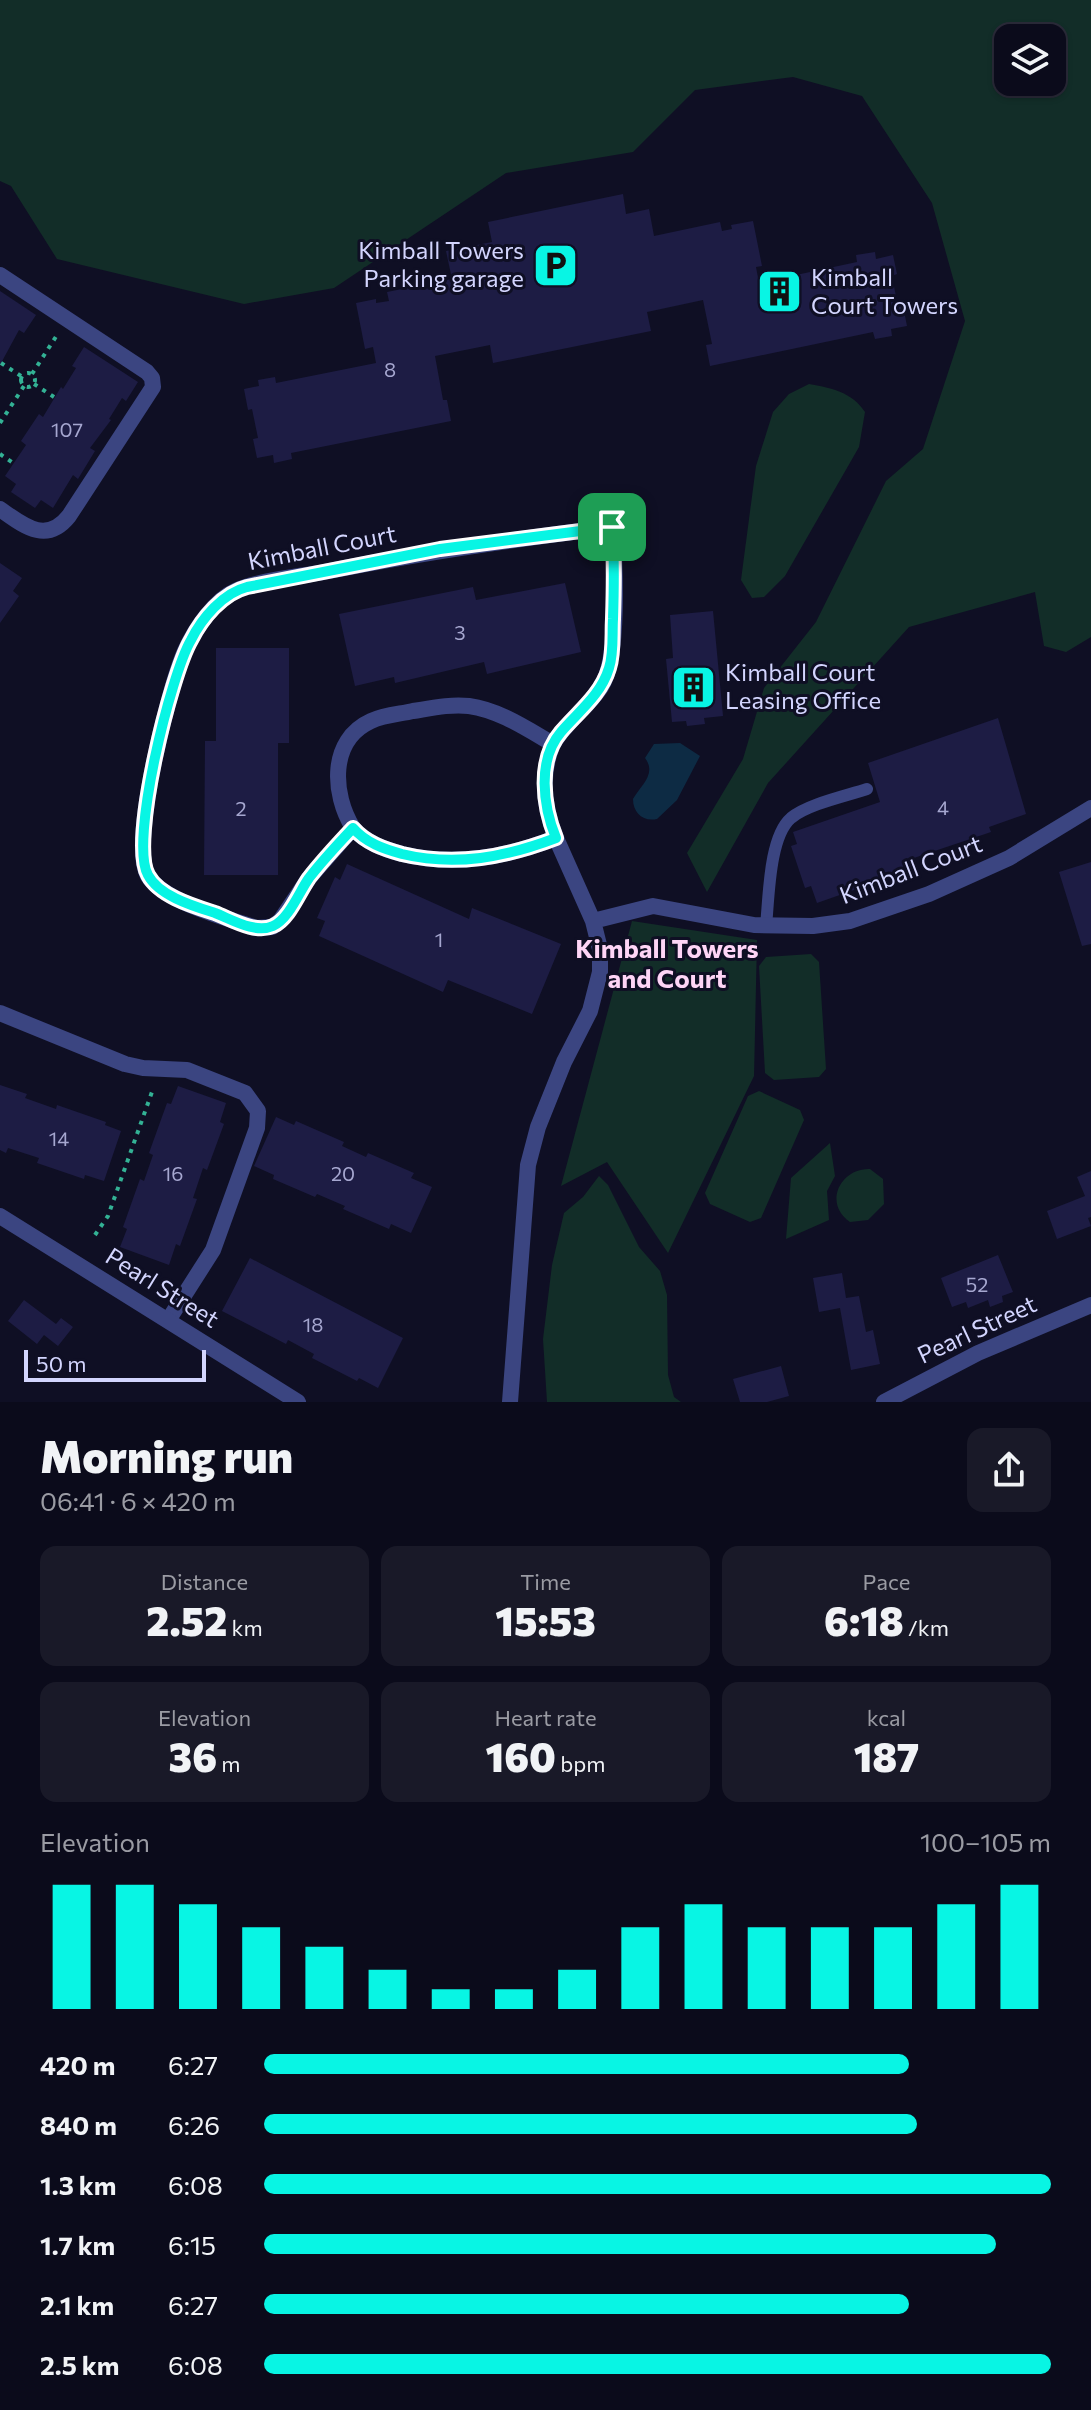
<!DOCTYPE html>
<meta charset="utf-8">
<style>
body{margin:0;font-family:Commissioner,sans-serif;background:#191928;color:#f1f3f6;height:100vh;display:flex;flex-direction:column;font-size:30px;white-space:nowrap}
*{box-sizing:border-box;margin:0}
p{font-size:26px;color:#9a9ba3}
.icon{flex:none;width:44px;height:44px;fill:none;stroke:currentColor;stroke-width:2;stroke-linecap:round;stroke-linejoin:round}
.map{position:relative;height:1402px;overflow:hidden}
.sheet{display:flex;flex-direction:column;background:#0b0b1b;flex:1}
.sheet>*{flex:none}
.fabs{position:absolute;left:994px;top:24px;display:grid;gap:16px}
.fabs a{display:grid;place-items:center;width:72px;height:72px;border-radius:16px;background:#0b0b1b;box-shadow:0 2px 6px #0004,0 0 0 2px #2b2b3a;font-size:40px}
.scale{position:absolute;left:24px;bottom:20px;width:182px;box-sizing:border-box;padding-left:8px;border:4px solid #d3d5fe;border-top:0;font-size:22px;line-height:28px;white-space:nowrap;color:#d3d5fe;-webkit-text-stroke:6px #0f0f24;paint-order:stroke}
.pin{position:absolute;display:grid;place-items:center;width:68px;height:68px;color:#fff;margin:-34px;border-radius:16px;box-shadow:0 4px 12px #0006}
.round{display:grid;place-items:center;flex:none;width:84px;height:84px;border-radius:16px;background:#191928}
.headline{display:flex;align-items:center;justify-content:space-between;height:136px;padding:0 40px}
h1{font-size:44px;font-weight:800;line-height:60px}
.figures{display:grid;grid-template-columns:repeat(3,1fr);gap:12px;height:136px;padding:8px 40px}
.figures div{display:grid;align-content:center;border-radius:16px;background:#191928;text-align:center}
.figures b{font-size:40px;font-weight:800}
.figures small{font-size:22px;font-weight:400}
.figures p{font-size:22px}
.chart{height:224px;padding:16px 40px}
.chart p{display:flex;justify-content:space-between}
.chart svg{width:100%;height:144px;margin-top:8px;stroke:#08f5e4;stroke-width:6}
ul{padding:0 40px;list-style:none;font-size:26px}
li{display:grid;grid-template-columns:128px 96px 1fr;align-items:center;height:60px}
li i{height:20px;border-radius:10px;background:#08f5e4}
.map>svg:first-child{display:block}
.green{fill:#122d28;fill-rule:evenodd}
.water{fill:#0d2b44}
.building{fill:#1d1c44}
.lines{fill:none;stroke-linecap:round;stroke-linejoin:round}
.path{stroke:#33b295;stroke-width:4;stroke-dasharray:4 6;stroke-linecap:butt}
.service{stroke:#3b4581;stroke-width:12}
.minor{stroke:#3b4581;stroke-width:16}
.tertiary{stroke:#3b4581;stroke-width:16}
.route-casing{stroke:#fff;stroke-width:16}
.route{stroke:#08f5e4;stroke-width:10}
.labels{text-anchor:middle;stroke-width:6;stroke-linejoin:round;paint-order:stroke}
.number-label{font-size:20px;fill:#a6a7d0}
.poi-label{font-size:24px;fill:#d3d5fe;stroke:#0f0f24;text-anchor:start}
.street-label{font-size:24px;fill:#d3d5fe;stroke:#0f0f24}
.neighbourhood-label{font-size:26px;font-weight:bold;fill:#fed5f6;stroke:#0f0f24}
</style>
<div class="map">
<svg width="1091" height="1402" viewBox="0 0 1091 1402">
<rect width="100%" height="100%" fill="#0f0f24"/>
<path class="green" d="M 0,0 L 1091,0 L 1091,637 L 1066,652 L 1044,646 L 1035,592 L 909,627 L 768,783 L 707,892 L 687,853 L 743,759 L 764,688 L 816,622 L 886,481 L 923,449 L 965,321 L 932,203 L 862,96 L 793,77 L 695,90 L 633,152 L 506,173 L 334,288 L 244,304 L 57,259 L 11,186 L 0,181 ZM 1008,38 L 1052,38 L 1052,82 L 1008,82 Z
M 809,384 C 831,388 852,392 865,412 L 859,447 L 785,576 L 764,597 L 752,598 L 741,580 L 756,466 L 773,412 L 789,394 Z
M 632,921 L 757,940 L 754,1076 L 668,1253 L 607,1162 L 561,1186 Z
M 811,954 L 819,962 L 826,1069 L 819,1077 L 774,1080 L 765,1073 L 759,966 L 766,957 Z
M 759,1091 L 800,1110 L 804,1120 L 761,1218 L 750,1222 L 710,1204 L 705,1193 L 748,1096 Z
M 830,1143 L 835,1176 L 827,1191 L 829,1220 L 786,1239 L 791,1178 Z
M 870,1169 L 883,1179 L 884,1204 L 868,1220 L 850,1222 C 823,1204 840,1168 870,1169 Z
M 599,1176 L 608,1185 L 639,1247 L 660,1271 L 667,1295 L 668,1375 L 674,1397 L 681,1402 L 547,1402 L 543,1339 L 552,1265 L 564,1213 L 583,1197 Z"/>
<path class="water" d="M 680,743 L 700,756 L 677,800 L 657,819 C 643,822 633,813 633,799 C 641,785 657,774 645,758 L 654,744 Z"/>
<path class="building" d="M 623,194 L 626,214 L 649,209 L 654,236 L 720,222 L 722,231 L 732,229 L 731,225 L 753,221 L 762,266 L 756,267 L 759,283 L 857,262 L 856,255 L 875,252 L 876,259 L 893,255 L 897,274 L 892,276 L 898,307 L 903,306 L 907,326 L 891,329 L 892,336 L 875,339 L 873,332 L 710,366 L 706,345 L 712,344 L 703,300 L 647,312 L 651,331 L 493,363 L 490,345 L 435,356 L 443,400 L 447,400 L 451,421 L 291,453 L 292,459 L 274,463 L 273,455 L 257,458 L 253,439 L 258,438 L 252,409 L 248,410 L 244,389 L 259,386 L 258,380 L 275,377 L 276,383 L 376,363 L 373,347 L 365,349 L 356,303 L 376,299 L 376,303 L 389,301 L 387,292 L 452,279 L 446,251 L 492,242 L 488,222 Z
M 0,291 L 36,315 L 24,333 L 19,330 L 0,365 Z
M 84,347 L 138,382 L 126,401 L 122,398 L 109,419 L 111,420 L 90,448 L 95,451 L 78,479 L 73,475 L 53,508 L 41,500 L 35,508 L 11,492 L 16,484 L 5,476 L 26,445 L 21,441 L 39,414 L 43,417 L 61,387 L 63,389 L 76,368 L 72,366 Z
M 0,563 L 22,578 L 13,591 L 19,596 L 0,623 Z
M 565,583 L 581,652 L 487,674 L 484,662 L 395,683 L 394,677 L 355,686 L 339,614 L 473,587 L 476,600 Z
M 713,611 L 723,716 L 704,718 L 705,724 L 687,726 L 686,721 L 672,722 L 666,659 L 673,658 L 670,615 Z
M 216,648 L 289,648 L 289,743 L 278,743 L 278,875 L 204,875 L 205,741 L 216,741 Z
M 998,718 L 1026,814 L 989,827 L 991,832 L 902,862 L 905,872 L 817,903 L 811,886 L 805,888 L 791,846 L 797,844 L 793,832 L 880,802 L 868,763 Z
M 1091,862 L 1091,944 L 1082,946 L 1059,872 Z
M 347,864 L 469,919 L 472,908 L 561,944 L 532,1014 L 448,980 L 443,992 L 319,936 L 325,921 L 317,918 L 335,877 L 340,880 Z
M 0,1085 L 27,1094 L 25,1098 L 56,1109 L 57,1105 L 106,1122 L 105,1125 L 121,1131 L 104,1181 L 85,1175 L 84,1179 L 37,1163 L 39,1158 L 8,1148 L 6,1153 L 0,1150 Z
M 178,1086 L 226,1103 L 220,1122 L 224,1124 L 207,1170 L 203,1168 L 193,1198 L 197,1199 L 180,1246 L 176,1244 L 169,1265 L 120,1247 L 127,1229 L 123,1227 L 140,1179 L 144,1181 L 153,1155 L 149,1153 L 167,1103 L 171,1104 Z
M 276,1117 L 294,1125 L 296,1121 L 344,1142 L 342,1146 L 366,1157 L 368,1153 L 414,1173 L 411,1178 L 432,1187 L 411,1233 L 391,1224 L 389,1229 L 343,1209 L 345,1206 L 317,1194 L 315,1197 L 273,1179 L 274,1175 L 254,1166 Z
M 1091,1171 L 1091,1217 L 1088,1218 L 1091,1226 L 1057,1239 L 1047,1211 L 1085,1196 L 1077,1177 Z
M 998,1255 L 1013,1292 L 1002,1296 L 1003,1302 L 990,1307 L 988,1300 L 968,1308 L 966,1302 L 952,1307 L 941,1278 Z
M 250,1258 L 403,1338 L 378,1388 L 359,1378 L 357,1381 L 312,1358 L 314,1354 L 288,1340 L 286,1344 L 222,1311 Z
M 842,1273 L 846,1298 L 859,1296 L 866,1332 L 873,1330 L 880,1364 L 851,1370 L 840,1308 L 819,1312 L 813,1278 Z
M 24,1300 L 56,1324 L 61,1318 L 73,1327 L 58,1346 L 44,1335 L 37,1344 L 8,1321 Z
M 781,1366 L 789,1396 L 767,1402 L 740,1402 L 733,1379 Z"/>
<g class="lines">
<path class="path" d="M 1,363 L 21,376
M21 380a7 7 0 1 1 14 0a7 7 0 1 1-14 0Z
M 32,374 L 57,335
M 34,384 L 54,397
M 0,423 L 24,386
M 0,454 L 13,463
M 95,1235 L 108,1216 L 153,1089"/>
<path class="service" d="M 766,926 C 769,897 769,837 791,818 C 808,804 846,796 867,789"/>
<path class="minor" d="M 0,275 L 147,372 L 152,378 L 153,387 L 69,516 C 46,545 23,525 0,509
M 353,828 C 366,843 384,849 402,854 C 456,867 506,857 556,838 C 544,808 540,774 553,744 C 527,729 499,710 469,706 C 450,704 432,708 413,711 C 400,714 384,715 371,721 C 329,740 332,794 353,828 L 309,878 L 280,921 L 272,927 L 256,928 C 227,918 164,902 148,876 C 129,844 169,687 185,651 C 194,631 214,600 235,591 C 259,580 297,577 324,572 C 419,553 515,539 612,527 C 615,563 620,658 601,687 C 587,708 565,723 553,744
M 593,921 L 653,906 L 754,925 L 813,926 L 850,921 L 929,894 L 1009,858 L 1091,808
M 0,1013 L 125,1064 L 143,1068 L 187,1070 L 245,1093 L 258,1111 L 257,1128 L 213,1250 L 169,1319
M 510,1402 L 528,1165 L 538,1127 L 564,1062 L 590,1011 L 600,972 L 600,949 L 593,921 L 556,838"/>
<path class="tertiary" d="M 0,1216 L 298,1402
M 884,1402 L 978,1353 L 1091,1305"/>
</g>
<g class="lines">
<defs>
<path id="route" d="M 612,527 C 615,558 614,588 613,619 C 612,635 614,653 609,668 C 601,695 578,712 561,732 C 537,760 543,806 556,838 C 506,857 456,867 402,854 C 384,849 366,843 353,828 C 338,844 322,861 309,878 C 299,892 289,919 273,926 C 255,934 231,919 215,913 C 193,906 159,896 148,875 C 129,842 171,674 191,640 C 202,618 223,593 247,587 L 440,549 Z"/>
</defs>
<use href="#route" class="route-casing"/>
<use href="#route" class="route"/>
</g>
<defs>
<symbol id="parking-square" viewBox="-11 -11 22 22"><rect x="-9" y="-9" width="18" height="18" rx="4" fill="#08f5e4" stroke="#0f0f24"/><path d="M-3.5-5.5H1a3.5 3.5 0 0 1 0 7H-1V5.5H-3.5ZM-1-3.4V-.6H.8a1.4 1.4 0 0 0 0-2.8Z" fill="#111"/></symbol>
<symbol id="building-square" viewBox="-11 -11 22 22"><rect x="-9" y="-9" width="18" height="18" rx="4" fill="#08f5e4" stroke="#0f0f24"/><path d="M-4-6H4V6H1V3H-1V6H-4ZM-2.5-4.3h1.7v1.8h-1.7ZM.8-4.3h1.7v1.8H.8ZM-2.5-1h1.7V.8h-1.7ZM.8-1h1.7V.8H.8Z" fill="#111"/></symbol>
</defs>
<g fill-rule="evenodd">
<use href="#parking-square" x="530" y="240" width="51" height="51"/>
<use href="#building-square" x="754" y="266" width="51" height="51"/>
<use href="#building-square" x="668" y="662" width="51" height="51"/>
</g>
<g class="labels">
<g class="number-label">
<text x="390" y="377">8</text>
<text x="67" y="437">107</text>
<text x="460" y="640">3</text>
<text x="943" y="815">4</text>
<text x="241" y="816">2</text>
<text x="439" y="947">1</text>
<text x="59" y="1146">14</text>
<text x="173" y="1181">16</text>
<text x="343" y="1181">20</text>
<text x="977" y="1292">52</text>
<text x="313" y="1332">18</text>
</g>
<g class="poi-label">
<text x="524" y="259" text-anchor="end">Kimball Towers<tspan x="524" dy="28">Parking garage</tspan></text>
<text x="811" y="286">Kimball<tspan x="811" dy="28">Court Towers</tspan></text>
<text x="725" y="681">Kimball Court<tspan x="725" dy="28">Leasing Office</tspan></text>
</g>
<g class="street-label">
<text transform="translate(322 548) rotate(-11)" y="8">Kimball Court</text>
<text transform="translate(911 870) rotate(-21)" y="8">Kimball Court</text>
<text transform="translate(162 1288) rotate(32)" y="8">Pearl Street</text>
<text transform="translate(977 1330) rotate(-25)" y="8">Pearl Street</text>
</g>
<g class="neighbourhood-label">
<text x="667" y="958">Kimball Towers<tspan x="667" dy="30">and Court</tspan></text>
</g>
</g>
</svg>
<div class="fabs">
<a><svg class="icon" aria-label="layers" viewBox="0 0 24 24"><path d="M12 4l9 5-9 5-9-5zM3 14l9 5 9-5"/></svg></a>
</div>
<div class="scale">50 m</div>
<div class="pin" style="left:612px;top:527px;background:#1e9e55"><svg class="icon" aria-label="arrive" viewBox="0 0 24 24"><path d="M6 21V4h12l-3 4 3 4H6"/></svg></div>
</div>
<section class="sheet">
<div class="headline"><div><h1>Morning run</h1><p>06:41 · 6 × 420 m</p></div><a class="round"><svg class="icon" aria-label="share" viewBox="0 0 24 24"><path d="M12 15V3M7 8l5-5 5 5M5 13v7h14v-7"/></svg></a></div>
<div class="figures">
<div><p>Distance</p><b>2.52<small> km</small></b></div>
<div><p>Time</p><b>15:53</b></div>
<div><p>Pace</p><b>6:18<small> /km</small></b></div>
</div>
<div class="figures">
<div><p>Elevation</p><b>36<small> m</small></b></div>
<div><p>Heart rate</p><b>160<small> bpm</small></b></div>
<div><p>kcal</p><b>187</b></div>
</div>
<div class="chart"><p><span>Elevation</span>100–105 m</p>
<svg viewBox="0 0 160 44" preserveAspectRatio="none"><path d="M5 44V6M15 44V6M25 44V12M35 44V19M45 44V25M55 44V32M65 44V38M75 44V38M85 44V32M95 44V19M105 44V12M115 44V19M125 44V19M135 44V19M145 44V12M155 44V6"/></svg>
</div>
<ul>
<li><b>420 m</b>6:27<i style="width:82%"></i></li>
<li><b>840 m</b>6:26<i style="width:83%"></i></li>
<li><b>1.3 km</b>6:08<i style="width:100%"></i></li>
<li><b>1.7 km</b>6:15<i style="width:93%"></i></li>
<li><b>2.1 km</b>6:27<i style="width:82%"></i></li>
<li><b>2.5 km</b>6:08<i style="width:100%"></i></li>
</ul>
</section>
